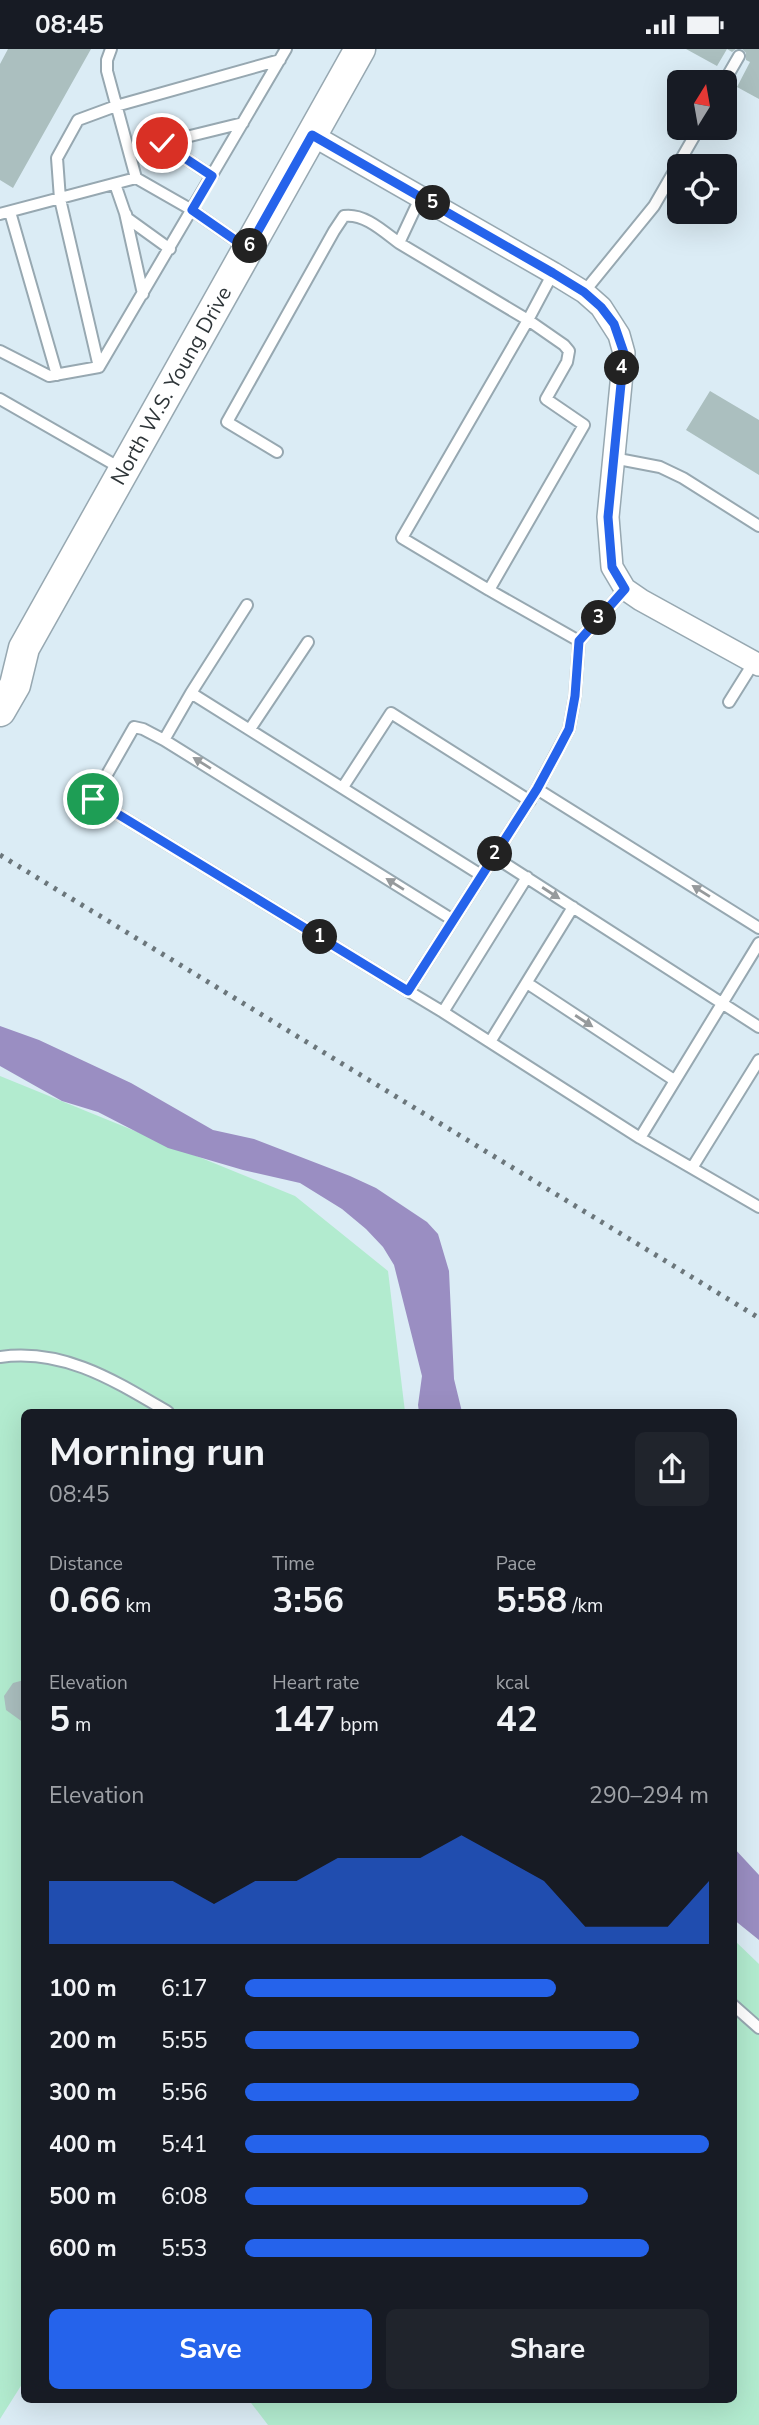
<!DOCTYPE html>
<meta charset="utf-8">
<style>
body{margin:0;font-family:"Nunito Sans",sans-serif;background:#20242c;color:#f1f3f6;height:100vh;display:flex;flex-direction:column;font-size:26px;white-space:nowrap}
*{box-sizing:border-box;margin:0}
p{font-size:23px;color:#9ea1a6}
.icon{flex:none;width:38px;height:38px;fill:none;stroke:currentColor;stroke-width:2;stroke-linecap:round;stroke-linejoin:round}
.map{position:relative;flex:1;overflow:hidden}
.drawer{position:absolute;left:21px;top:1360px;width:716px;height:994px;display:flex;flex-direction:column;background:#171b24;border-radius:10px;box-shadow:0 7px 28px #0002}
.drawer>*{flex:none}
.needle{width:46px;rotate:11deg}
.tools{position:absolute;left:667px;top:21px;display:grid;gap:14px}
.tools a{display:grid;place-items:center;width:70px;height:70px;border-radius:10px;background:#171b24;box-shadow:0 7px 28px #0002;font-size:35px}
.pin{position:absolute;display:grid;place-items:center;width:60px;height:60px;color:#fff;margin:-30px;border:4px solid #fff;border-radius:50%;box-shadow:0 2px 7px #0007}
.km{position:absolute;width:35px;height:35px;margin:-18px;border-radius:50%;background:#222;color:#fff;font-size:19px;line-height:35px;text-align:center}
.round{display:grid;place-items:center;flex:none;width:74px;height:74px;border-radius:10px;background:#20242c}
.overview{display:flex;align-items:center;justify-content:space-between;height:119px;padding:0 28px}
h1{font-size:38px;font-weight:700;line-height:52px}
.figures{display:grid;grid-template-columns:repeat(3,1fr);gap:10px;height:119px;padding:7px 28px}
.figures div{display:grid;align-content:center}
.figures b{font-size:35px;font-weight:700}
.figures small{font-size:19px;font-weight:400}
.figures p{font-size:19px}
.chart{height:196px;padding:14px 28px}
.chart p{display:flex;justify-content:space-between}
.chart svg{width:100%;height:126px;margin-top:7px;fill:#2563eb;opacity:.7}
.cta{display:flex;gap:14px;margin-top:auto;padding:14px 28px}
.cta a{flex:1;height:80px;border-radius:10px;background:#2563eb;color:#fff;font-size:28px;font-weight:700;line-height:80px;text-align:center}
.cta a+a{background:#20242c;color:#f1f3f6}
ul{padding:0 28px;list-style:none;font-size:23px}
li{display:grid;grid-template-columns:112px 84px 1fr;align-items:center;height:52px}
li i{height:18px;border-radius:9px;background:#2563eb}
.status{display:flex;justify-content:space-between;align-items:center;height:49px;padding:0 35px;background:#171b24;direction:ltr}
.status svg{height:19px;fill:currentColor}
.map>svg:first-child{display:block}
.green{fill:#b2ebcf}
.water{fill:#9a8ec2}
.building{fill:#abbfbf}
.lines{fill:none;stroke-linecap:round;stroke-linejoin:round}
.lane-casing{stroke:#97a8b1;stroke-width:14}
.street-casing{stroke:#97a8b1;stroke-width:24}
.secondary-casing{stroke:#97a8b1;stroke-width:33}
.lane{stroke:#fff;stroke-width:10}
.street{stroke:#fff;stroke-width:21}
.secondary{stroke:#fff;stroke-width:30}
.rail{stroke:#6b767b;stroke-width:5;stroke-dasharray:3.5 7;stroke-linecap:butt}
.oneway{fill:#969a9c}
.route-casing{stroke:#fff;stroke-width:14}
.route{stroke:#2563eb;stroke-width:9}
.labels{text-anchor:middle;stroke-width:7;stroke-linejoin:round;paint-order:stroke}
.street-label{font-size:21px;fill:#2e3538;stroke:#eef8fe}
</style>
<div class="status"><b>08:45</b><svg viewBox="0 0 49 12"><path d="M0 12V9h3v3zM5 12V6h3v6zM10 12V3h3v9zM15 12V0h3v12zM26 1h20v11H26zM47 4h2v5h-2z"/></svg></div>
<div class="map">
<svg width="759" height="2376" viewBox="0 0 759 2376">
<rect width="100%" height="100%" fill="#dbecf5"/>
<path class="green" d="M 0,1027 L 295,1147 L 388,1222 L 405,1363 L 24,1363 L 24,2332 L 0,2370 Z
M 733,1890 L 759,1915 L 759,2376 L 268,2376 L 248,2350 L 733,2350 Z"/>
<path class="water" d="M 0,977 L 39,991 L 131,1034 L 213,1081 L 254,1090 L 350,1127 L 376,1139 L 427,1173 L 438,1185 L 449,1222 L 454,1330 L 462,1363 L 419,1363 L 418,1356 L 422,1327 L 394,1216 L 383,1198 L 366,1180 L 342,1160 L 300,1134 L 243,1121 L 168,1099 L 98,1063 L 62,1052 L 0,1017 Z
M 733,1798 L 759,1826 L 759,1891 L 733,1870 Z"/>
<path class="building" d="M 8,0 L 91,0 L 13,139 L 0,131 L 0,15 Z
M 686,0 L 736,0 L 732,3 L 727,0 L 717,17 Z
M 742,0 L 759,0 L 759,50 L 737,38 L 750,13 L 746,11 L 746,4 Z
M 710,342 L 759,371 L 759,426 L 686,381 Z
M 24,1631 L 24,1674 L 6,1661 L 4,1647 L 13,1634 Z"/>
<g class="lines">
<defs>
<path id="lane" d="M 111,0 L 107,11 L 107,22 L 136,129 L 192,161 L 245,198
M 724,33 L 739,7
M 162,94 L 212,127
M 129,102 L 243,74
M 115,135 L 125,164 L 143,245
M 421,147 L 399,194 L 528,271 L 553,224
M 10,163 L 57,326
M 0,165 L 136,129
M 126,165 L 127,169 L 170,200
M 584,243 L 654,157 L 699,79
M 0,302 L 49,327 L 99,318 L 286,0
M 99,318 L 60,150 L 57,109 L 78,71 L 116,57 L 280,11
M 0,350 L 122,420
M 277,403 L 227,373 L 334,182 L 344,167 C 364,164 383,182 399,194
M 613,409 L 660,418 L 683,429 L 759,477
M 489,541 L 402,489 L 528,271 L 564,296 L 569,302 L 567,313 L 546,350 L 584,376 L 489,541 L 579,592 L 625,540
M 247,556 L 191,644 L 481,826
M 729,653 L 754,613
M 250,680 L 308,593
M 164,691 L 191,644
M 343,738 L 391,664 L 530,752
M 537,740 L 759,879
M 493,807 L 759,978
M 527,828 L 443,963 L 640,1089 L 759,894
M 527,934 L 674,1031
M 408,942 L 93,750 L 134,678 L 143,680 L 164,691 L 453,871
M 443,963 L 408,942 L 537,740 L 569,680 L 575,647 L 579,592
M 490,993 L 573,858
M 640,1089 L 759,1158
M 692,1119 L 759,1011
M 0,1308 C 64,1299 115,1332 168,1363
M 733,1956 L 759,1979"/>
<path id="street" d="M 312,86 L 553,224 L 584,243 L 601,258 L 619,286 L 624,304 L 608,468 L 612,518 L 625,540 L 641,551 L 759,616"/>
<g id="secondary">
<path id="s1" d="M 0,662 L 15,636 L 24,599 L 360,0"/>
</g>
</defs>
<use href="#lane" class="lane-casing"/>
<use href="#street" class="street-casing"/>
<use href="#secondary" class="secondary-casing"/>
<use href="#lane" class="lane"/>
<use href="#street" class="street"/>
<use href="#secondary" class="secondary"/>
<path class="rail" d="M 0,806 L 759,1269"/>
</g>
<defs><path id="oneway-solid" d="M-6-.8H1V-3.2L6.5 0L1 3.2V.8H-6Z" transform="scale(1.75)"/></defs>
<g class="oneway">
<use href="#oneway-solid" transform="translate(202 714) rotate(-148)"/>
<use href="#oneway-solid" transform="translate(395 835) rotate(-148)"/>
<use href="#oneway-solid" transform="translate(701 842) rotate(-148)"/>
<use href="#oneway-solid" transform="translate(551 844) rotate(33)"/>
<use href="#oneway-solid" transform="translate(584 972) rotate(33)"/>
</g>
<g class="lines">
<defs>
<path id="route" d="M 93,750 L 408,942 L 537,740 L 558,701 L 569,680 L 575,647 L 579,592 L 625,540 L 612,518 L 608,468 L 624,304 L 614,275 L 601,258 L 584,243 L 553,224 L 312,86 L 248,200 L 192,161 L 212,127 L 162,94"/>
</defs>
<use href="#route" class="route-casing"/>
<use href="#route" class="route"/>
</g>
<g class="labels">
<g class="street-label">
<text dy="7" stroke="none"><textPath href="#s1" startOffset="369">North W.S. Young Drive</textPath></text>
</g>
</g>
</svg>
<div class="tools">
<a><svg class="needle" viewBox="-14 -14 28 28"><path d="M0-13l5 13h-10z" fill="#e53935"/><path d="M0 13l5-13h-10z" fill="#9ea1a6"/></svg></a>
<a><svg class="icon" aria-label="locate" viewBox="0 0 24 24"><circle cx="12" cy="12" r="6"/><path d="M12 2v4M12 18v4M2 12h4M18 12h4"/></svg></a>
</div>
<div class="pin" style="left:93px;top:750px;background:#1e9e55"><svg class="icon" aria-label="arrive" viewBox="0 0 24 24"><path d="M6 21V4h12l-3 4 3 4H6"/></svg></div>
<div class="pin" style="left:162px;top:94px;background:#d93025"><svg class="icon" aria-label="check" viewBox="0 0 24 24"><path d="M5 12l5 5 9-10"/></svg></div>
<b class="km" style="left:320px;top:888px">1</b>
<b class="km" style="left:495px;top:805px">2</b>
<b class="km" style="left:599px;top:569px">3</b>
<b class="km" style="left:622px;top:319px">4</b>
<b class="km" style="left:433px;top:154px">5</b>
<b class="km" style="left:250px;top:197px">6</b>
<section class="drawer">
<div class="overview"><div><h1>Morning run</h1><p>08:45</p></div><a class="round"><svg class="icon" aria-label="share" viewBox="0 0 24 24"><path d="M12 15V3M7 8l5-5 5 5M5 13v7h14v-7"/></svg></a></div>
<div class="figures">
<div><p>Distance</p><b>0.66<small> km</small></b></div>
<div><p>Time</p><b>3:56</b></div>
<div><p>Pace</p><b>5:58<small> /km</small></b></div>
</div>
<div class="figures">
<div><p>Elevation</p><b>5<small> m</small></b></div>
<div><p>Heart rate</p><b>147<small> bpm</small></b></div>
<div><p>kcal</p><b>42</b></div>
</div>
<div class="chart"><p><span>Elevation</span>290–294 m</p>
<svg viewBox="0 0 160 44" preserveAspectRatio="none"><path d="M0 44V22L10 22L20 22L30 22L40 30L50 22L60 22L70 14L80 14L90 14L100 6L110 14L120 22L130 38L140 38L150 38L160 22V44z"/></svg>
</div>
<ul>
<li><b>100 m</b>6:17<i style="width:67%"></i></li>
<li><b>200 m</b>5:55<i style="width:85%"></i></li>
<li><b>300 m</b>5:56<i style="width:85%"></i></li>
<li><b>400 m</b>5:41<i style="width:100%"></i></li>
<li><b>500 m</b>6:08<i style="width:74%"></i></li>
<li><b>600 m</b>5:53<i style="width:87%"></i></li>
</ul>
<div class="cta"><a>Save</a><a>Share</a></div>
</section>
</div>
